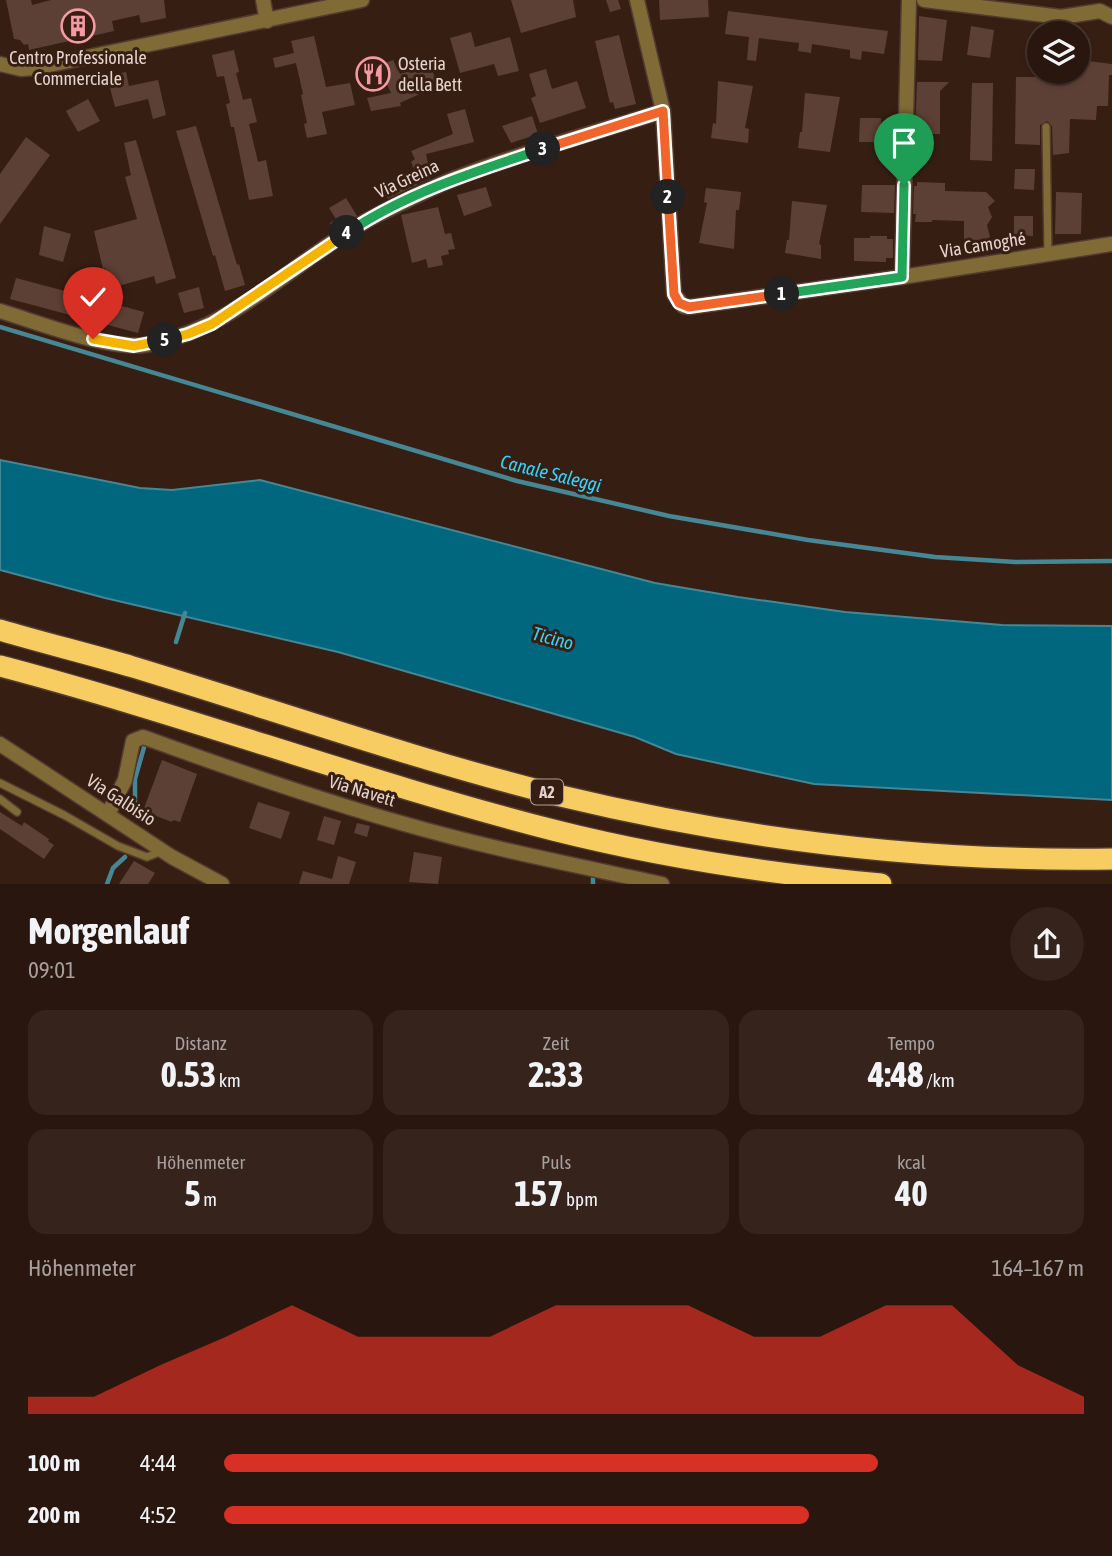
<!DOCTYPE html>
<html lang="de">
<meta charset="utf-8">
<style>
body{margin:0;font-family:"Asap Condensed",sans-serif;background:#35231c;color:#f1f3f6;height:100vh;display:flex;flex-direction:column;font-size:26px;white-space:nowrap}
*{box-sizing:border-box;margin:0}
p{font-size:23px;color:#a59f9e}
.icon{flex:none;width:38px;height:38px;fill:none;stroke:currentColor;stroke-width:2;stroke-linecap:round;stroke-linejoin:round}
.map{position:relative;height:884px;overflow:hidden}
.side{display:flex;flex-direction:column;background:#29160e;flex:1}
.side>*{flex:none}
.buttons{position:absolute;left:1027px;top:21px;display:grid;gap:14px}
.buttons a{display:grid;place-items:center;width:63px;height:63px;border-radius:50%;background:#29160e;box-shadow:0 2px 5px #0004,0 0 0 2px #45352e;font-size:35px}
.pin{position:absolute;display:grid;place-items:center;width:60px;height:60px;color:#fff;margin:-72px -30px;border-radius:50% 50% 50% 0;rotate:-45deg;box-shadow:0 0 7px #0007}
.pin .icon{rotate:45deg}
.km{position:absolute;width:35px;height:35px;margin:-18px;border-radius:50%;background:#222;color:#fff;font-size:19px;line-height:35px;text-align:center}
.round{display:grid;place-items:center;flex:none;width:74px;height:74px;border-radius:37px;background:#35231c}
.summary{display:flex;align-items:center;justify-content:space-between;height:119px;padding:0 28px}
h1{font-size:38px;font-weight:700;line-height:52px}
.metrics{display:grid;grid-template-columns:repeat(3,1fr);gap:10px;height:119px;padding:7px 28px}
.metrics div{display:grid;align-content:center;border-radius:18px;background:#35231c;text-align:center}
.metrics b{font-size:35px;font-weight:700}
.metrics small{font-size:19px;font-weight:400}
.metrics p{font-size:19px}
.chart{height:196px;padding:14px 28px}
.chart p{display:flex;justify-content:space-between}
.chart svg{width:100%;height:126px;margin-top:7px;fill:#d93025;opacity:.7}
ul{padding:0 28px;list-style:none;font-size:23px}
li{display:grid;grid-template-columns:112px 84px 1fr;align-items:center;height:52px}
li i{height:18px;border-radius:9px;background:#d93025}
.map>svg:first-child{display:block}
.water{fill:#01677e;stroke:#458795;stroke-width:2}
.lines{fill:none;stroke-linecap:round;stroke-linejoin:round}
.stream{stroke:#458795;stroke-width:4.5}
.building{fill:#5d4035}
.service-casing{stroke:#533b31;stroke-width:10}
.minor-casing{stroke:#533b31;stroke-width:17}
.tertiary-casing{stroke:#533b31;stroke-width:17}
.motorway-casing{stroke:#533b31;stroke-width:24}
.service{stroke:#806a36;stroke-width:7}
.minor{stroke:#806a36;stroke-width:14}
.tertiary{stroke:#806a36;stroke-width:14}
.motorway{stroke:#f7cc60;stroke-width:21}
.split-1-casing{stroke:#fff;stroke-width:14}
.split-2-casing{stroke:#fff;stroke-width:14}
.split-3-casing{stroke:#fff;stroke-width:14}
.split-4-casing{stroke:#fff;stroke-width:14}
.split-5-casing{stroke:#fff;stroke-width:14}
.split-6-casing{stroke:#fff;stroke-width:14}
.split-1{stroke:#22a559;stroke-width:9}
.split-2{stroke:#f0652b;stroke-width:9}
.split-3{stroke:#f0652b;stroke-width:9}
.split-4{stroke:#22a559;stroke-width:9}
.split-5{stroke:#f5b400;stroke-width:9}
.split-6{stroke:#f5b400;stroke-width:9}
.labels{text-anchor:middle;stroke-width:6;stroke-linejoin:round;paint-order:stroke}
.shield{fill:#371e13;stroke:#b09d94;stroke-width:2}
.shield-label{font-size:16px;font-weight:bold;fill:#e4d3cc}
.poi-label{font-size:18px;fill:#e4d3cc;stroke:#371e13}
.street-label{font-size:18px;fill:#e4d3cc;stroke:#371e13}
.water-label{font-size:19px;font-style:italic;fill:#31d5fd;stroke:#371e13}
</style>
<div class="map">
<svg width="1112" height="884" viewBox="0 0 1112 884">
<rect width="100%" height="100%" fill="#371e13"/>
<path class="water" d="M 0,460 L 140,488 L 172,490 L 260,480 L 655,583 L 738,597 L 845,612 L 1002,625 L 1112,626 L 1112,800 L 814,784 L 676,754 L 635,737 L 338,652 L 105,598 L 0,570 Z"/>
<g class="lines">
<path class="stream" d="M 0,327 L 517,481 L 669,516 L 808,540 L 935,557 L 1015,562 L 1112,561
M 176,642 L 185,613
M 135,814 L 135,779 L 145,744
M 107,884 L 113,868 L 125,857
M 593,884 L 593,878"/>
</g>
<path class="building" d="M 6,0 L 31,0 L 32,5 L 51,0 L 164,0 L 166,18 L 141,23 L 139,15 L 112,21 L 114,31 L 29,50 L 28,44 L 24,45 L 20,40 L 14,39 Z
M 511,0 L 573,0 L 576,17 L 521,33 Z
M 606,0 L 618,0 L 621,9 L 610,12 Z
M 659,0 L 708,0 L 709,17 L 660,20 Z
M 728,11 L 888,31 L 884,54 L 862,51 L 861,60 L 850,58 L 850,50 L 812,44 L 811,53 L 798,51 L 799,43 L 759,38 L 756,61 L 747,60 L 749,37 L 725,34 Z
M 919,16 L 947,20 L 942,61 L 918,60 Z
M 971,26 L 994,30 L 990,58 L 967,55 Z
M 471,32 L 475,47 L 510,37 L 519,71 L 498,76 L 494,64 L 460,73 L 450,38 Z
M 619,35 L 636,104 L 615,109 L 613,102 L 610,103 L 595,41 Z
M 314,36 L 326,87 L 350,83 L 355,105 L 322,112 L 327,134 L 307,138 L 304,124 L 307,123 L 301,95 L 303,94 L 296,63 L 275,68 L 273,58 L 294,53 L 291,41 Z
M 1078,37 L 1090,39 L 1088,61 L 1112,64 L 1112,75 L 1109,75 L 1108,106 L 1097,106 L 1096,120 L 1070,119 L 1069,153 L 1053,155 L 1052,126 L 1047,121 L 1040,125 L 1040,145 L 1015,144 L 1016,77 L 1040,77 L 1040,72 L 1078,72 Z
M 234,50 L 239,72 L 236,73 L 243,100 L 251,98 L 257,122 L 249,124 L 258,162 L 266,160 L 273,196 L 249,200 L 234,127 L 231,127 L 226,104 L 230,103 L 224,76 L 217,77 L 212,55 Z
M 393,60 L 400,74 L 423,65 L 427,73 L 432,71 L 439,85 L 400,103 L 401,106 L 371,111 L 367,98 L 391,93 L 378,66 Z
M 546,69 L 552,89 L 577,81 L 586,108 L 540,123 L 531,98 L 536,96 L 529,74 Z
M 126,72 L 129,86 L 158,80 L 166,115 L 153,119 L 148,99 L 115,107 L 107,76 Z
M 718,81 L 753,86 L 745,128 L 749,129 L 748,143 L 711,138 L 713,123 L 716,124 Z
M 917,82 L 949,82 L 940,91 L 940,134 L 915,134 Z
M 972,83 L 993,83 L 992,161 L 970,160 Z
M 805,93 L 840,97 L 830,152 L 798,148 L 800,132 L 802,132 Z
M 88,99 L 100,121 L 78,132 L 66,111 Z
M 465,109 L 474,142 L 426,154 L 431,178 L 388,199 L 381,186 L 414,169 L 411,162 L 415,159 L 411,151 L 453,134 L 447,114 Z
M 532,116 L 538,134 L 511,143 L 502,126 Z
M 860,118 L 881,118 L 881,142 L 859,142 Z
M 196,126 L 237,265 L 239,264 L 245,285 L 225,291 L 215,255 L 213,256 L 176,131 Z
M 26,137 L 50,155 L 0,224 L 0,174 Z
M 136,140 L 176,278 L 156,284 L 154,276 L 111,288 L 105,268 L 103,269 L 94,231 L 137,219 L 125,177 L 131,175 L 124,143 Z
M 1015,169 L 1035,169 L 1034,190 L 1014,189 Z
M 917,182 L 945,183 L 945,191 L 986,192 L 995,201 L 988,207 L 992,217 L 987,225 L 990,237 L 985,243 L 964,243 L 964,221 L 932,220 L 932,222 L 915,222 L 916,214 L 913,214 L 914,186 L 917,186 Z
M 862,185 L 895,185 L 894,213 L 861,212 Z
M 486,187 L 492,206 L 464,216 L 457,195 Z
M 706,188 L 741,192 L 739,210 L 736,210 L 734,249 L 699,243 L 707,203 L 704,202 Z
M 1056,192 L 1082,193 L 1081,234 L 1055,234 Z
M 346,198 L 357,216 L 334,230 L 330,223 L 336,219 L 329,208 Z
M 792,201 L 827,205 L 819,244 L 821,245 L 821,259 L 785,253 L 787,240 L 789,240 Z
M 438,207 L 445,234 L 451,233 L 455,249 L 448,250 L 449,254 L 441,256 L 443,265 L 428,268 L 426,259 L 412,263 L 401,215 Z
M 1014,216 L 1033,216 L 1033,236 L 1014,235 Z
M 44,226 L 71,234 L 63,262 L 39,255 Z
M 870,236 L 887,236 L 887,239 L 893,239 L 893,258 L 886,258 L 886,262 L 854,261 L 854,238 L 870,238 Z
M 16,278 L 144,312 L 138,333 L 10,299 Z
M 199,287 L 204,308 L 184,313 L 178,293 Z
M 162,760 L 197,774 L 180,822 L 173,820 L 172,822 L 143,811 Z
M 258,802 L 290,812 L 281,839 L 249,828 Z
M 0,812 L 22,826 L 24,822 L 49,839 L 48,841 L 54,845 L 44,859 L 0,829 Z
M 324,816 L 341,821 L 334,845 L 317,840 Z
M 357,823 L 370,826 L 367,837 L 354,833 Z
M 414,852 L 442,857 L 438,884 L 409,882 Z
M 338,856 L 356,862 L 349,884 L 299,884 L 303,871 L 332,879 Z
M 134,861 L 155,873 L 148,884 L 119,884 Z"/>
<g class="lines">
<defs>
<path id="service" d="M 1046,127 L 1048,254
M 0,783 L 64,815 L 118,846 L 147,857 L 162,851
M 0,799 L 17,812"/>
<path id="minor" d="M 263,0 L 267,21
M 924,0 L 1061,17 L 1100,11 L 1112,17
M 0,64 L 21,69 L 35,68 L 362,0
M 663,111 L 674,294 L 683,306 L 689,307 L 902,277 L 1112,244
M 902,277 L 909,0
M 0,311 C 37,322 108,350 144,345 C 234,332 300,254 379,214 C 404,202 430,188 456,178 C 523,152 594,133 663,111 L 637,0
M 108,814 L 125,780 L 133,741 L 143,737 C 228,768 314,798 401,823 C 487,848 575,865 662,884"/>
<path id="tertiary" d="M 0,744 L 172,857 L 222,884"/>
<path id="motorway" d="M 0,630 C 44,643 89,654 133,667 C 275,710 416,760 561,796 C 740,839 927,862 1112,859
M 0,666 C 186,715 366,782 553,830 C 660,857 771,874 881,884"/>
</defs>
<use href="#service" class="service-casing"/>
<use href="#minor" class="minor-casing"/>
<use href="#tertiary" class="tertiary-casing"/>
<use href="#motorway" class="motorway-casing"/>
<use href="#service" class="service"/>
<use href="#minor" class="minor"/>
<use href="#tertiary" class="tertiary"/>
<use href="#motorway" class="motorway"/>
</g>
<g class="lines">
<defs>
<path id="split-1" d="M 782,294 L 902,277 L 904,185"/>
<path id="split-2" d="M 668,197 L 674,294 L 679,303 L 689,307 L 782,294"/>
<path id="split-3" d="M 543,149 L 663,111 L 668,197"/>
<path id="split-4" d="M 347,233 C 406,193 476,171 543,149"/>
<path id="split-5" d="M 165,340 L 188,334 L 212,324 L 347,233"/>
<path id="split-6" d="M 93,339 L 134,346 L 165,340"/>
</defs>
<use href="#split-1" class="split-1-casing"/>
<use href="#split-2" class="split-2-casing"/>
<use href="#split-3" class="split-3-casing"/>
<use href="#split-4" class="split-4-casing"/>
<use href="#split-5" class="split-5-casing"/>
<use href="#split-6" class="split-6-casing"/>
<use href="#split-1" class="split-1"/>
<use href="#split-2" class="split-2"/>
<use href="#split-3" class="split-3"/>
<use href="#split-4" class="split-4"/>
<use href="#split-5" class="split-5"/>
<use href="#split-6" class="split-6"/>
</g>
<defs>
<symbol id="building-ring" viewBox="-11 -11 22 22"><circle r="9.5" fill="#371e13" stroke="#f49aa2" stroke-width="1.5"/><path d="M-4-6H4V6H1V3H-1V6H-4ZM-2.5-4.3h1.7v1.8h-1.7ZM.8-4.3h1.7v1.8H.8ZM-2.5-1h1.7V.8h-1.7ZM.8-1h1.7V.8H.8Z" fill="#f49aa2"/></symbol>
<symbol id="restaurant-ring" viewBox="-11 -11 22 22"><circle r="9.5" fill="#371e13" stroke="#f49aa2" stroke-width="1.5"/><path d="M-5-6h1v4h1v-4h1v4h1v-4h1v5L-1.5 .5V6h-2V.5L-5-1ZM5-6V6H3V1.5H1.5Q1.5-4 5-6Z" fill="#f49aa2"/></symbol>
</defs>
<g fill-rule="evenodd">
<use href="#building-ring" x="59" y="7" width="38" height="38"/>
<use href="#restaurant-ring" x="354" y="55" width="38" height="38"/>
</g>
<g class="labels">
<rect class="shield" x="531" y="779.5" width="32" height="25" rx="5"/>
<g class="shield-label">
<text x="547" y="798">A2</text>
</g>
<g class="poi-label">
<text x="78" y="64">Centro Professionale<tspan x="78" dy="21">Commerciale</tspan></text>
<text x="398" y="70" text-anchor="start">Osteria<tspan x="398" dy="21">della Bett</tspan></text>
</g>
<g class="street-label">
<text transform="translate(407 179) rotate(-25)" y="6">Via Greina</text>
<text transform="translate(983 245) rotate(-9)" y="6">Via Camoghé</text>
<text transform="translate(362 791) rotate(17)" y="6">Via Navett</text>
<text transform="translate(121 800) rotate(33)" y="6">Via Galbisio</text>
</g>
<g class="water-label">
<text transform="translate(551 473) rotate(14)" y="7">Canale Saleggi</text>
<text transform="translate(553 638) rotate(15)" y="7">Ticino</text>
</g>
</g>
</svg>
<div class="buttons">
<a><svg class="icon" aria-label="layers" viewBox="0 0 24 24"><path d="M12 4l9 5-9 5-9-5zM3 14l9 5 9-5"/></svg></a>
</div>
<div class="pin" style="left:904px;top:185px;background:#1e9e55"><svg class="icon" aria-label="arrive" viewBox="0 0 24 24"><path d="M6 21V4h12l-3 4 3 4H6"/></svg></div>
<div class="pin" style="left:93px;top:339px;background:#d93025"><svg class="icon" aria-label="check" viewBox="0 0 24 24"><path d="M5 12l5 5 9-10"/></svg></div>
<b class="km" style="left:782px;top:294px">1</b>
<b class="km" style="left:668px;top:197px">2</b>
<b class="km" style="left:543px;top:149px">3</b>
<b class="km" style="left:347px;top:233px">4</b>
<b class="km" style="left:165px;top:340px">5</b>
</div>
<section class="side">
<div class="summary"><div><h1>Morgenlauf</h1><p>09:01</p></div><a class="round"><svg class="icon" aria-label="share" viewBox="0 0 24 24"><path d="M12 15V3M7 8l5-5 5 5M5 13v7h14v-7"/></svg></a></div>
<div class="metrics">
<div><p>Distanz</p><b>0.53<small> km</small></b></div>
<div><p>Zeit</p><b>2:33</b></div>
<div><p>Tempo</p><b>4:48<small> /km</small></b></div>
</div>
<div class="metrics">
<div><p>Höhenmeter</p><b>5<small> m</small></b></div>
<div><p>Puls</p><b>157<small> bpm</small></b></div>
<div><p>kcal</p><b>40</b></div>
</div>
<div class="chart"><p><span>Höhenmeter</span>164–167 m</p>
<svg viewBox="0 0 160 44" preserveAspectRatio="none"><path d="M0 44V38L10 38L20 27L30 17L40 6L50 17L60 17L70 17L80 6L90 6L100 6L110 17L120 17L130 6L140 6L150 27L160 38V44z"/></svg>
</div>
<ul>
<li><b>100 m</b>4:44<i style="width:76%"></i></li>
<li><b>200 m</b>4:52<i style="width:68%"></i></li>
</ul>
</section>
